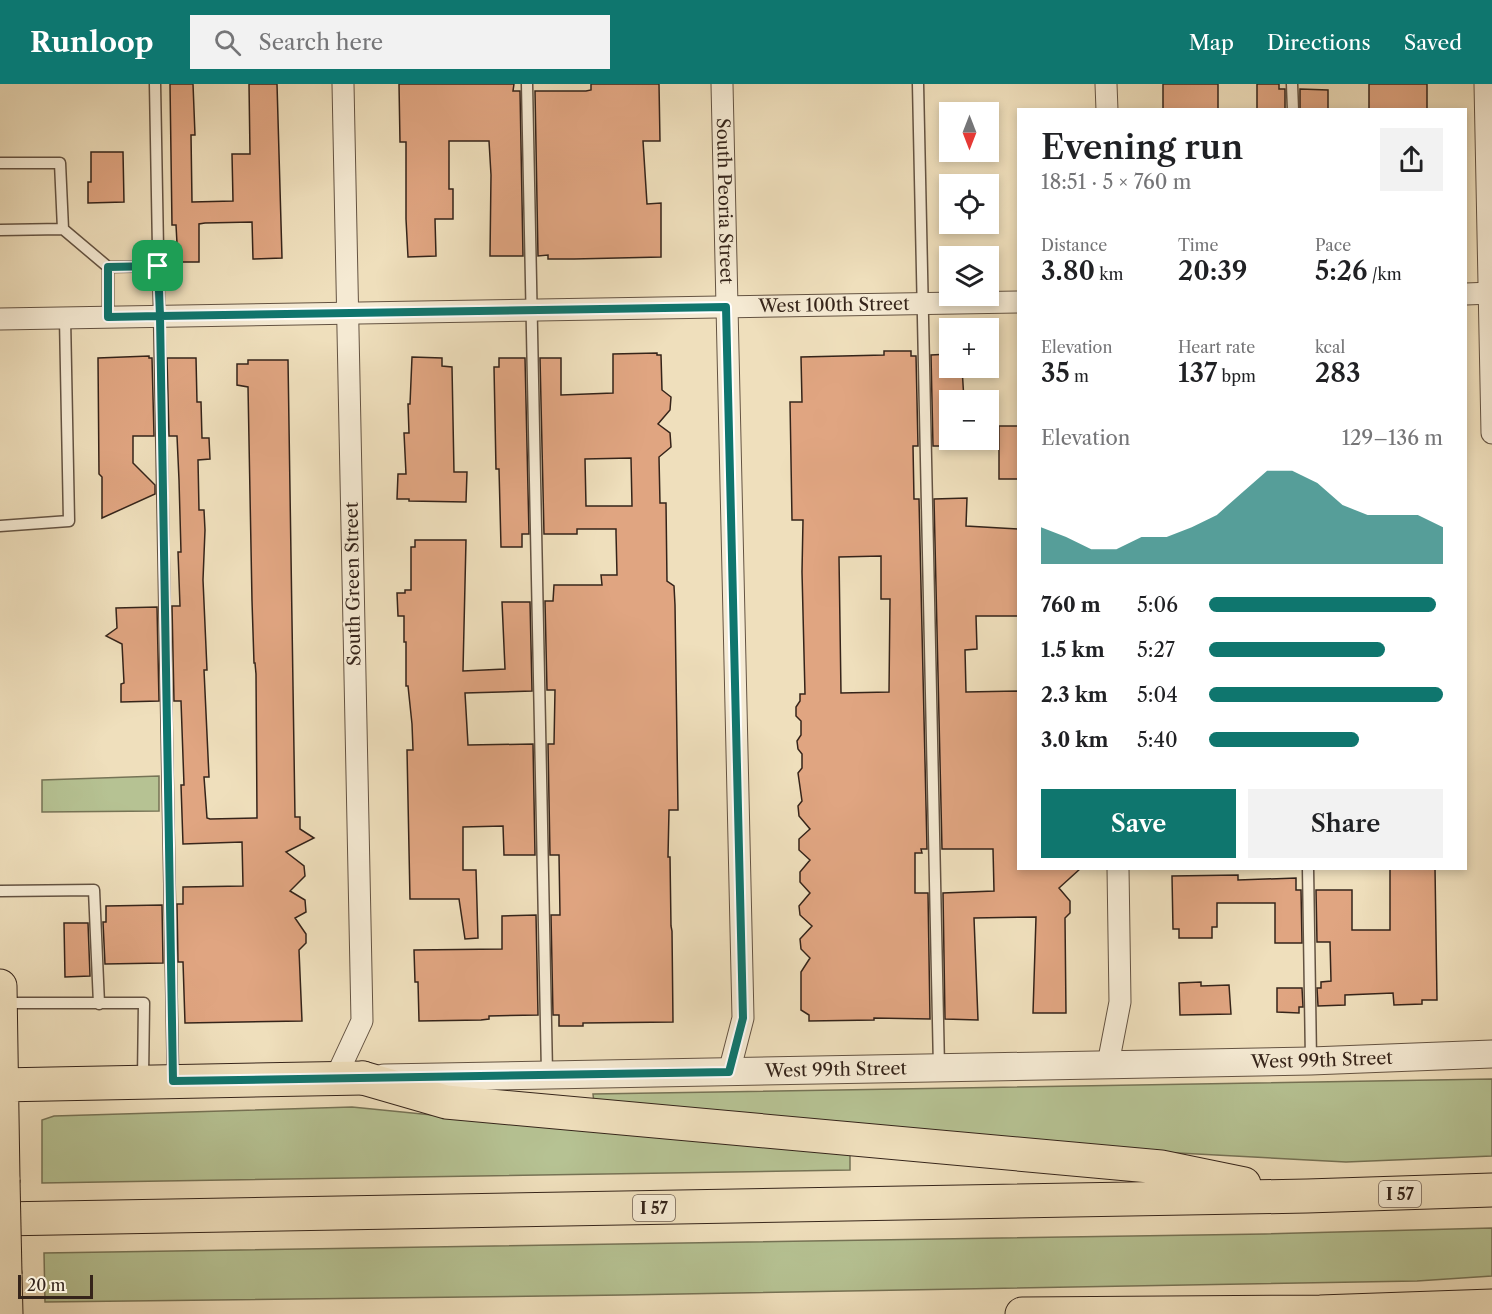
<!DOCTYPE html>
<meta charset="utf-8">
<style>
body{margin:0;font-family:"Libre Caslon Text",serif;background:#f2f2f2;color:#202124;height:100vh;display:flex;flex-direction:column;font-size:22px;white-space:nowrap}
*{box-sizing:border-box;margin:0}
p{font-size:20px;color:#757577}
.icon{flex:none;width:33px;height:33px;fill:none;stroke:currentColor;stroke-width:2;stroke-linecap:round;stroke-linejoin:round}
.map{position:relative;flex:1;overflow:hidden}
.panel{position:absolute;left:1017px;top:24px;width:450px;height:762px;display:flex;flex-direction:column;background:#fff;border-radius:0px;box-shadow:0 3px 9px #0003}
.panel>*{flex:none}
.needle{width:39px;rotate:180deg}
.tools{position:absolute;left:939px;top:18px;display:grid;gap:12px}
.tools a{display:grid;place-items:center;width:60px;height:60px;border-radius:0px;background:#fff;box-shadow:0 3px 9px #0003;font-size:30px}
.scale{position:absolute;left:18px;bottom:15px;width:75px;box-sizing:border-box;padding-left:6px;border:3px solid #35241a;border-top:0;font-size:16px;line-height:21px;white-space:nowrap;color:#35241a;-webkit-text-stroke:4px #f5ead3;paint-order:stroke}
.pin{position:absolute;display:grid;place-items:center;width:51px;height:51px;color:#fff;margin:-26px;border-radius:12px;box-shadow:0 3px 9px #0006}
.round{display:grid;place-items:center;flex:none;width:63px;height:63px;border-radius:0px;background:#f2f2f2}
.summary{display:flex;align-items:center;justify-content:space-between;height:102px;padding:0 24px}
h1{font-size:33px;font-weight:600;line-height:45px}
.metrics{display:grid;grid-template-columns:repeat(3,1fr);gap:9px;height:102px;padding:6px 24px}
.metrics div{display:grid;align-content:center}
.metrics b{font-size:26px;font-weight:600}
.metrics small{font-size:16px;font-weight:400}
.metrics p{font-size:16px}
.chart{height:168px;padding:12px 24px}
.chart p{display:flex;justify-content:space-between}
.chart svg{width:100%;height:108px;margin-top:6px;fill:#0f766e;opacity:.7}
.action{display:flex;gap:12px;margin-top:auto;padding:12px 24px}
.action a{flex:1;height:69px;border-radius:0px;background:#0f766e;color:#fff;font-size:24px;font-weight:600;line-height:69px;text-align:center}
.action a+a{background:#f2f2f2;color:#202124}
ul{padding:0 24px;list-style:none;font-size:20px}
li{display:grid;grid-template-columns:96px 72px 1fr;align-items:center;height:45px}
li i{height:15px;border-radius:8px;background:#0f766e}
header{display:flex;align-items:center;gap:36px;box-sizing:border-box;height:84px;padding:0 30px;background:#0f766e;color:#fff}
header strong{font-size:28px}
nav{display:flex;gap:33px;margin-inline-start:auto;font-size:21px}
.search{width:420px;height:54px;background:#f2f2f2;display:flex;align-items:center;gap:15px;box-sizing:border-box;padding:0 21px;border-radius:0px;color:#757577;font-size:22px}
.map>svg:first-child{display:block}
.green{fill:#b6c293;stroke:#767356;stroke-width:1.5}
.building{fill:#e0a581;stroke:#35241a;stroke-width:1.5;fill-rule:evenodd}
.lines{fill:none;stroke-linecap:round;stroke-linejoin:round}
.service-casing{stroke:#645342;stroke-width:13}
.minor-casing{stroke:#645342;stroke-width:23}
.tertiary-casing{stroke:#645342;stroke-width:29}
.primary-casing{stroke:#35241a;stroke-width:35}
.motorway-casing{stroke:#35241a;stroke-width:35}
.service{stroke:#f5ead3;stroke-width:10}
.minor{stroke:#f5ead3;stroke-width:21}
.tertiary{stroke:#f5ead3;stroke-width:27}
.primary{stroke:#efdfbc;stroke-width:33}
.motorway{stroke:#efdfbc;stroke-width:33}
.primary-bridge-casing{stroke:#35241a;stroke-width:35;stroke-linecap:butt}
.primary-bridge{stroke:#efdfbc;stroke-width:33}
.route-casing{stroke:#fff;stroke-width:12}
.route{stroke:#0f766e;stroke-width:8}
.labels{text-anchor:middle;stroke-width:4.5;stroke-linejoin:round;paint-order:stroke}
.shield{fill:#f5ead3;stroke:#6f5f52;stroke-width:1.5}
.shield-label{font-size:16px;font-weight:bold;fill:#35241a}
.street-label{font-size:18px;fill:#35241a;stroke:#f5ead3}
</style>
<header>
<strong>Runloop</strong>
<div class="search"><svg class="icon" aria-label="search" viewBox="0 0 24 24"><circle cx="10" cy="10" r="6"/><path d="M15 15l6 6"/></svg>Search here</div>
<nav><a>Map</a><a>Directions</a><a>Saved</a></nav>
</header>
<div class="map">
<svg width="1492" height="1230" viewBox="0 0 1492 1230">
<rect width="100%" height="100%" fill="#efdfbc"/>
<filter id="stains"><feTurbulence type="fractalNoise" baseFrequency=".00333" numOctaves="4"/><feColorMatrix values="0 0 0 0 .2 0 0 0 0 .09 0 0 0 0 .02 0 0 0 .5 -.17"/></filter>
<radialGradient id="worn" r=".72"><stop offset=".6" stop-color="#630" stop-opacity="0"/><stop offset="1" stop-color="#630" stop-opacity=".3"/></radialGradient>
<path class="green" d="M 159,692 L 159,727 L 42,728 L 42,696 Z
M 1492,995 L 1492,1072 L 1346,1078 L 1122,1066 L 594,1019 L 593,1010 Z
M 352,1023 L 644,1052 L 850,1067 L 850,1086 L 42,1099 L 42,1036 L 54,1032 Z
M 1492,1144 L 1492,1192 L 1417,1197 L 624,1211 L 45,1218 L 44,1169 L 1265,1150 Z"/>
<path class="building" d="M 170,0 L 193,0 L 195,51 L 191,51 L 192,118 L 233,117 L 232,70 L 250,70 L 249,0 L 277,0 L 282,174 L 253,175 L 252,138 L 205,139 L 199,140 L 199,178 L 178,178 L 176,141 L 172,141 Z
M 399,0 L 514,0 L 513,7 L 520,7 L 523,172 L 490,172 L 491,91 L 489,57 L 449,57 L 449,105 L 453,105 L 453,135 L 435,135 L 436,172 L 408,173 L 406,135 L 406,58 L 400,58 Z
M 591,0 L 659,0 L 660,57 L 643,57 L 647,120 L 661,119 L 661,173 L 574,175 L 548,175 L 548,171 L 538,172 L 535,7 L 586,7 L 591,6 Z
M 1163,0 L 1218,0 L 1218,26 L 1163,26 Z
M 1257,0 L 1279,0 L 1279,5 L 1285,5 L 1285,26 L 1257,26 Z
M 1369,0 L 1427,0 L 1427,26 L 1369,26 Z
M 1300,5 L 1328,6 L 1328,26 L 1300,26 Z
M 91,68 L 123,68 L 124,118 L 88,119 L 88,98 L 91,98 Z
M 884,267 L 911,267 L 911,272 L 916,272 L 918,362 L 913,362 L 914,415 L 919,415 L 927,765 L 921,765 L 922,769 L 915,769 L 915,809 L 928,809 L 930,935 L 874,934 L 874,936 L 809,937 L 809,931 L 801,926 L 801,888 L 810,874 L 801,865 L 800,855 L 812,842 L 800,831 L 799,822 L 810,809 L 800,798 L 800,788 L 810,776 L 799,766 L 799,755 L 810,745 L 799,732 L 798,722 L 802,717 L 798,689 L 802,684 L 802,670 L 798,665 L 797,657 L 801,651 L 801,637 L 796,632 L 796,623 L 800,617 L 800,610 L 805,610 L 802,488 L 803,436 L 792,436 L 790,318 L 802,318 L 801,273 L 884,271 ZM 881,472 L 881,515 L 890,515 L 889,608 L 841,609 L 839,473 Z
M 657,269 L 657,271 L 661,271 L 662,306 L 671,313 L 670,326 L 658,340 L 670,349 L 671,363 L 659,373 L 660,419 L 666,419 L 667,497 L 674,502 L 675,521 L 678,726 L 669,726 L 668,773 L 670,773 L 671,842 L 672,847 L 673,938 L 583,939 L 583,942 L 559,942 L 559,931 L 553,931 L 551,831 L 560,831 L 559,771 L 550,771 L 548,660 L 554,660 L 555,606 L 547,606 L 545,517 L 553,517 L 554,501 L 602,501 L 601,491 L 617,491 L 616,449 L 616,445 L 577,445 L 577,450 L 544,450 L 540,274 L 561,274 L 561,311 L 613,309 L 613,270 ZM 631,374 L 632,422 L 586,422 L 585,375 Z
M 950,270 L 950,284 L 962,284 L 964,316 L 950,316 L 950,362 L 933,362 L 931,271 Z
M 149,272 L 149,274 L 152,274 L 154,352 L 133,352 L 133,379 L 155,401 L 155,410 L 102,434 L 102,393 L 99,390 L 98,274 Z
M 412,273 L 442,274 L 442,282 L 452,283 L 454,388 L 467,388 L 466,418 L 409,417 L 409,415 L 397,415 L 398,390 L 406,390 L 404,349 L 409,349 L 408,320 L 410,320 Z
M 167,274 L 196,274 L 197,318 L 201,318 L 202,354 L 209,354 L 210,375 L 198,376 L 199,426 L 204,426 L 205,446 L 203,496 L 207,586 L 204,586 L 209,693 L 204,693 L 207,734 L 210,735 L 257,734 L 256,590 L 255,579 L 254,579 L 252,517 L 248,303 L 237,301 L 237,280 L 248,280 L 248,276 L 288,276 L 295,733 L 300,733 L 300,745 L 314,754 L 286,768 L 304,782 L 305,792 L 290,807 L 305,816 L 306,828 L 295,834 L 306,850 L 306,859 L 299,866 L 302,937 L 185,939 L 183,878 L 178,878 L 177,820 L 183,820 L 183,803 L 243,802 L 242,758 L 183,760 L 181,701 L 184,701 L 181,617 L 174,617 L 172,522 L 180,522 L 178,468 L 181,468 L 179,396 L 177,352 L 169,352 Z
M 499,274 L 525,274 L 529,450 L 522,450 L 522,463 L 501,463 L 499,385 L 496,385 L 494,283 L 499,283 Z
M 999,342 L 1018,342 L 1018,395 L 999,395 Z
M 967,414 L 966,442 L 1018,445 L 1018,532 L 976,532 L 977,565 L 965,566 L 966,608 L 1018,607 L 1018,784 L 1081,784 L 1059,804 L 1070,817 L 1070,829 L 1065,834 L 1066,929 L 1033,929 L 1036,833 L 974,834 L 978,936 L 945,935 L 943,809 L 994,807 L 993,765 L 942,765 L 934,415 Z
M 415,456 L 466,456 L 463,587 L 505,585 L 502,518 L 530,518 L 532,607 L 465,609 L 468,661 L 533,660 L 535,771 L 504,771 L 503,742 L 463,743 L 463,786 L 476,786 L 478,854 L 465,855 L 459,815 L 410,815 L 407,666 L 413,666 L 412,640 L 408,602 L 406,602 L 406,558 L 404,558 L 404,532 L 398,532 L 397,509 L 405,509 L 405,506 L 411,506 L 411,463 L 415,463 Z
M 157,523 L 159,617 L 121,618 L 121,600 L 124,599 L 122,560 L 106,552 L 117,544 L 116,524 Z
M 1390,784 L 1435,784 L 1437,916 L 1422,916 L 1422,920 L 1394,921 L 1393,909 L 1345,911 L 1345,921 L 1318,922 L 1317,904 L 1321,904 L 1321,898 L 1331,897 L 1330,858 L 1317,858 L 1316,806 L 1352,806 L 1352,846 L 1390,846 Z
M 1238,791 L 1238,796 L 1296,794 L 1296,806 L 1301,806 L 1302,859 L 1275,859 L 1275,819 L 1217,819 L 1217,843 L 1212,843 L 1212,854 L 1179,854 L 1179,845 L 1173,845 L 1172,792 Z
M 162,821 L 163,879 L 105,880 L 103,838 L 106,838 L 106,822 Z
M 536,831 L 538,931 L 489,932 L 489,935 L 481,936 L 419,937 L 418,898 L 415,898 L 414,866 L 502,865 L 502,832 Z
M 64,839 L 88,839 L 90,892 L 65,893 Z
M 1201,898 L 1201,902 L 1229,901 L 1231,930 L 1180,931 L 1179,899 Z
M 1277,904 L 1302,904 L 1303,923 L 1299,923 L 1299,929 L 1277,928 Z"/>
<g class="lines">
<defs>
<path id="service" d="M 155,0 L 173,994
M 527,0 L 547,989
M 918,0 L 939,984
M 1292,0 L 1293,26
M 0,79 L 60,79 L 63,145
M 0,146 L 63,145 L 108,183 L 108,233
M 108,183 L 158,182
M 0,442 L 69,437 L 65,234
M 1308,784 L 1311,976
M 0,807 L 94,806 L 99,920
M 4,919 L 144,919 L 143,995"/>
<g id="minor">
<path id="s1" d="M 722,0 L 743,934 L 729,988"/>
<path d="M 1106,0 L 1107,26"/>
<path d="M 1485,0 L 1492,349"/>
<path d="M 1466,210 L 1492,209"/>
<path id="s2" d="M 0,235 L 1018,218"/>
<path d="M 1108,980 L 1120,918 L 1118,784"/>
<path d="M 335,995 L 362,937 L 343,0"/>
</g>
<g id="tertiary">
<path id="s3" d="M 384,994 L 1311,977 L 1492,970"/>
</g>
<path id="primary" d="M 0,902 L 3,1096
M 0,1001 L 363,994
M 5,1190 L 6,1230"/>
<path id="motorway" d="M 363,994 L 446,1018 L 1161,1083 L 1244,1100
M 0,1135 L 1307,1112 L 1492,1106
M 1022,1230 L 1320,1228 L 1492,1222"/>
</defs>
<use href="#service" class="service-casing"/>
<use href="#minor" class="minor-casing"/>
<use href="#tertiary" class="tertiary-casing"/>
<use href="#primary" class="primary-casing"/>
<use href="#motorway" class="motorway-casing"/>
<use href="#service" class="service"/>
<use href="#minor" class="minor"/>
<use href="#tertiary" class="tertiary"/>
<use href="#primary" class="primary"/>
<use href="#motorway" class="motorway"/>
<defs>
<path id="primary-bridge" d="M 3,1096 L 5,1190"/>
</defs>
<use href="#primary-bridge" class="primary-bridge-casing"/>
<use href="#primary-bridge" class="primary-bridge"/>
</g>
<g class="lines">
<defs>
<path id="route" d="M 158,182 L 108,183 L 108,233 L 160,232 L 173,997 L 729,988 L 743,934 L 726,223 L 160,232 L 158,182"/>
</defs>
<use href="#route" class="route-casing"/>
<use href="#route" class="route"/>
</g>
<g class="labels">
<g class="shield">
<rect x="1379" y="1097" width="42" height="26" rx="4.5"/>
<rect x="633" y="1111" width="42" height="26" rx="4.5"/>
</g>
<g class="shield-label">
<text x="1400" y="1116">I 57</text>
<text x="654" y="1130">I 57</text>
</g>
<g class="street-label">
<text dy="6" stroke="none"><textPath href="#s1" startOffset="117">South Peoria Street</textPath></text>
<text dy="6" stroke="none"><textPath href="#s2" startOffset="834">West 100th Street</textPath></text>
<text transform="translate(353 500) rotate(-91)" y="6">South Green Street</text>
<text dy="6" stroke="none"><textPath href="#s3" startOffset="938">West 99th Street</textPath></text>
<text dy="6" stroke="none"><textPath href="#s3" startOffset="452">West 99th Street</textPath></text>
</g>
</g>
<rect width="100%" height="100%" filter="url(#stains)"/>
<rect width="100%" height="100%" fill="url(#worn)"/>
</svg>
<div class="tools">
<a><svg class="needle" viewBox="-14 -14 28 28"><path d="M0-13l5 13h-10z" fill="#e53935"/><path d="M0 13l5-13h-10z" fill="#757577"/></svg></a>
<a><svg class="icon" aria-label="locate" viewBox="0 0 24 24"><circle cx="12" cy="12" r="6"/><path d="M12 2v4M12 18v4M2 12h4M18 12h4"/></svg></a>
<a><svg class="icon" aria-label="layers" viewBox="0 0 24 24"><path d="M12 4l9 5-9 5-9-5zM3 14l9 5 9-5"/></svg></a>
<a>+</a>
<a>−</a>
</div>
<div class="scale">20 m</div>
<div class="pin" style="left:158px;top:182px;background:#1e9e55"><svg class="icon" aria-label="arrive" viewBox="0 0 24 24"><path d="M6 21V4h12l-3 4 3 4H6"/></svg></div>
<section class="panel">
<div class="summary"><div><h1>Evening run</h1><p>18:51 · 5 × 760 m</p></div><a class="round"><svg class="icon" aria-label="share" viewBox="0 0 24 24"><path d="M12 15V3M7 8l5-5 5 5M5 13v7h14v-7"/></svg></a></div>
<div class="metrics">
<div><p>Distance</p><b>3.80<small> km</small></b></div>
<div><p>Time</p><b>20:39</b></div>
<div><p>Pace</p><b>5:26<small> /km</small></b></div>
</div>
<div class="metrics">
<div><p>Elevation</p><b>35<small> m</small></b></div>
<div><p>Heart rate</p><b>137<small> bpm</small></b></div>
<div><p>kcal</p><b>283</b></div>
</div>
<div class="chart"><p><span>Elevation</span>129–136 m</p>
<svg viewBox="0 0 160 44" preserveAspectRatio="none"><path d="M0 44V29L10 33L20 38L30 38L40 33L50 33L60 29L70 24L80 15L90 6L100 6L110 11L120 20L130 24L140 24L150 24L160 29V44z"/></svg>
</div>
<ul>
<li><b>760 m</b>5:06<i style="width:97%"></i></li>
<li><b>1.5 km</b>5:27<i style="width:75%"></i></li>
<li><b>2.3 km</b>5:04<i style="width:100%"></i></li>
<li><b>3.0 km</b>5:40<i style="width:64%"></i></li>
</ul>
<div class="action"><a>Save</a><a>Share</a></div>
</section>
</div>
